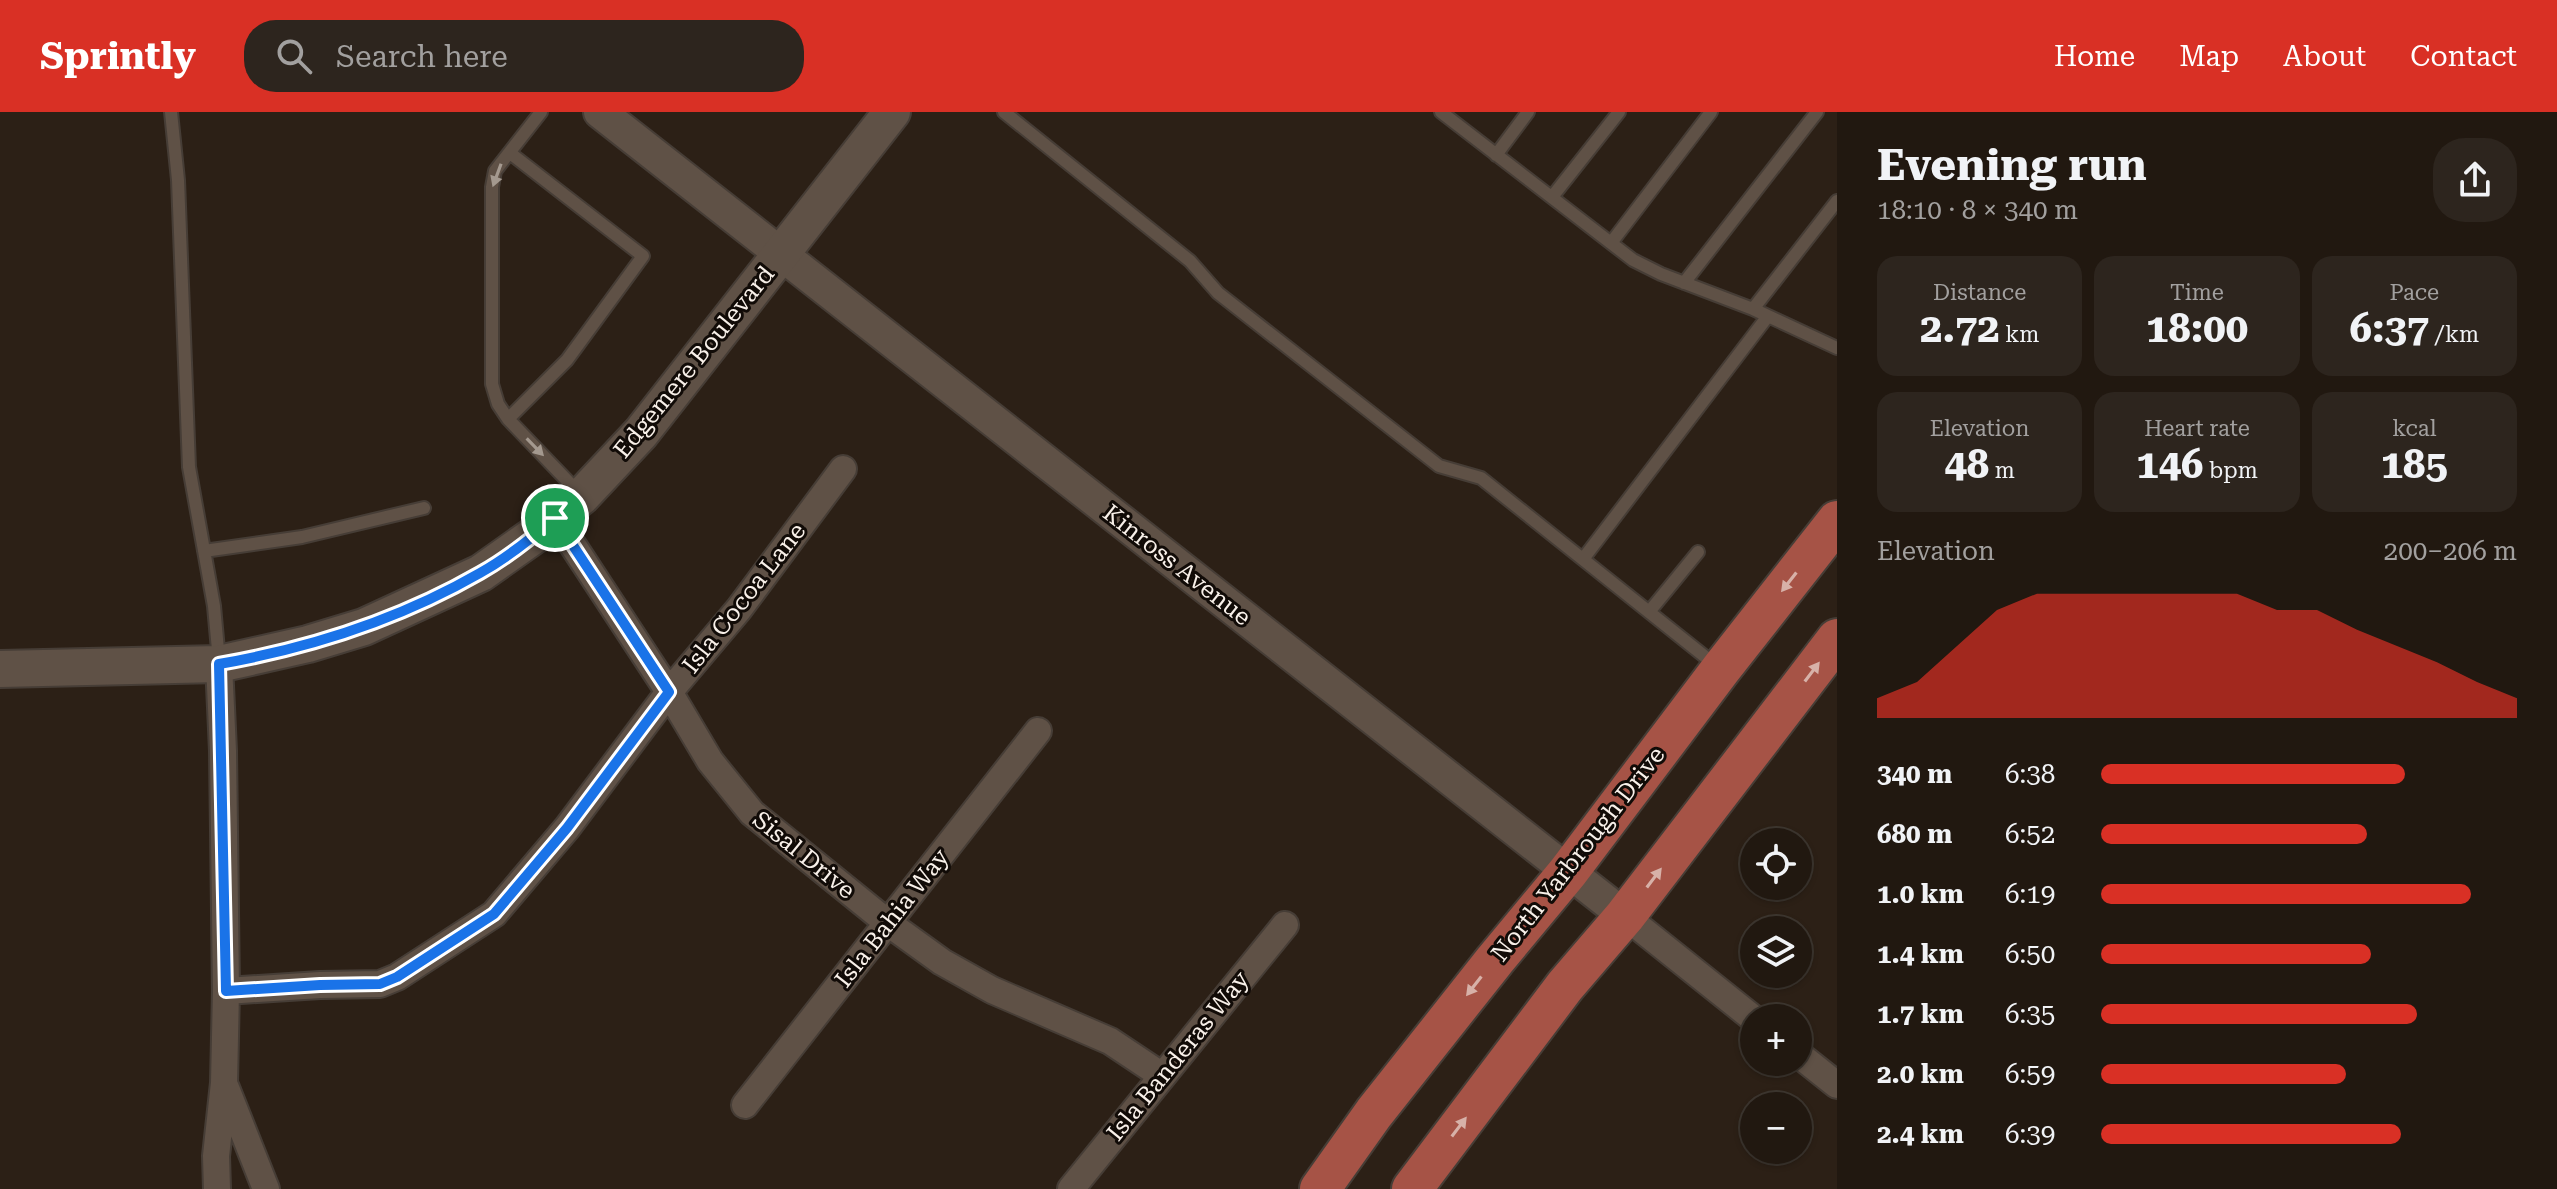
<!DOCTYPE html>
<meta charset="utf-8">
<style>
body{margin:0;font-family:"Roboto Serif",serif;background:#2d251e;color:#f1f3f6;height:100vh;display:flex;flex-direction:column;font-size:30px;white-space:nowrap}
*{box-sizing:border-box;margin:0}
p{font-size:26px;color:#a2a09f}
.icon{flex:none;width:44px;height:44px;fill:none;stroke:currentColor;stroke-width:2;stroke-linecap:round;stroke-linejoin:round}
.map{position:relative;flex:1;overflow:hidden}
.drawer{display:flex;flex-direction:column;background:#211810;width:720px}
.drawer>*{flex:none}
.controls{position:absolute;left:1740px;top:716px;display:grid;gap:16px}
.controls a{display:grid;place-items:center;width:72px;height:72px;border-radius:50%;background:#211810;box-shadow:0 2px 6px #0004,0 0 0 2px #3e3730;font-size:40px}
.pin{position:absolute;display:grid;place-items:center;width:68px;height:68px;color:#fff;margin:-34px;border:4px solid #fff;border-radius:50%;box-shadow:0 2px 8px #0007}
.round{display:grid;place-items:center;flex:none;width:84px;height:84px;border-radius:32px;background:#2d251e}
.overview{display:flex;align-items:center;justify-content:space-between;height:136px;padding:0 40px}
h1{font-size:44px;font-weight:700;line-height:60px}
.stats{display:grid;grid-template-columns:repeat(3,1fr);gap:12px;height:136px;padding:8px 40px}
.stats div{display:grid;align-content:center;border-radius:20px;background:#2d251e;text-align:center}
.stats b{font-size:40px;font-weight:700}
.stats small{font-size:22px;font-weight:400}
.stats p{font-size:22px}
.chart{height:224px;padding:16px 40px}
.chart p{display:flex;justify-content:space-between}
.chart svg{width:100%;height:144px;margin-top:8px;fill:#d93025;opacity:.7}
ul{padding:0 40px;list-style:none;font-size:26px}
li{display:grid;grid-template-columns:128px 96px 1fr;align-items:center;height:60px}
li i{height:20px;border-radius:10px;background:#d93025}
header{display:flex;align-items:center;gap:48px;box-sizing:border-box;height:112px;padding:0 40px;background:#d93025;color:#fff}
header strong{font-size:38px}
nav{display:flex;gap:44px;margin-inline-start:auto;font-size:28px}
.search{width:560px;height:72px;background:#2d251e;display:flex;align-items:center;gap:20px;box-sizing:border-box;padding:0 28px;border-radius:32px;color:#a2a09f;font-size:30px}
main{display:flex;flex:1;min-height:0}
.map>svg:first-child{display:block}
.lines{fill:none;stroke-linecap:round;stroke-linejoin:round}
.service-casing{stroke:#463d36;stroke-width:16}
.minor-casing{stroke:#463d36;stroke-width:30}
.tertiary-casing{stroke:#463d36;stroke-width:36}
.secondary-casing{stroke:#463d36;stroke-width:40}
.primary-casing{stroke:#463d36;stroke-width:44}
.service{stroke:#5f5146;stroke-width:12}
.minor{stroke:#5f5146;stroke-width:26}
.tertiary{stroke:#5f5146;stroke-width:32}
.secondary{stroke:#5f5146;stroke-width:36}
.primary{stroke:#a65346;stroke-width:40}
.oneway{fill:#a4998f}
.oneway2{fill:#d7b1a8}
.route-casing{stroke:#fff;stroke-width:16}
.route{stroke:#1a73e8;stroke-width:10}
.labels{text-anchor:middle;stroke-width:6;stroke-linejoin:round;paint-order:stroke}
.street-label{font-size:24px;fill:#f8f0e9;stroke:#110b07}
</style>
<header>
<strong>Sprintly</strong>
<div class="search"><svg class="icon" aria-label="search" viewBox="0 0 24 24"><circle cx="10" cy="10" r="6"/><path d="M15 15l6 6"/></svg>Search here</div>
<nav><a>Home</a><a>Map</a><a>About</a><a>Contact</a></nav>
</header>
<main>
<div class="map">
<svg width="1837" height="1077" viewBox="0 0 1837 1077">
<rect width="100%" height="100%" fill="#2c2016"/>
<g class="lines">
<defs>
<path id="service" d="M 171,0 L 178,68 L 189,355 L 214,494 L 219,549
M 541,0 L 495,59 L 492,75 L 492,272 L 498,292 L 508,307 L 579,381
M 1004,0 L 1190,149 L 1218,181 L 1439,354 L 1481,366 L 1718,555
M 1441,0 L 1633,148 L 1661,162 L 1753,197 L 1837,236
M 1496,43 L 1528,0
M 1552,85 L 1619,0
M 1611,131 L 1711,0
M 1684,171 L 1817,0
M 1753,197 L 1837,89
M 508,307 L 567,248 L 643,144 L 510,41
M 204,439 L 302,425 L 424,396
M 1583,447 L 1768,204
M 1649,500 L 1698,440"/>
<path id="minor" d="M 555,406 L 669,580 L 710,649 L 752,701 L 888,811 L 942,850 L 992,878 L 1110,929 L 1161,963
M 1625,804 L 1754,907
M 226,879 L 320,873 L 380,872 L 397,865 L 494,802 L 567,716 L 669,580 L 739,497 L 843,357
M 1798,942 L 1837,973
M 226,976 L 266,1077
M 745,993 L 1038,619
M 217,1077 L 216,1044 L 224,971 L 226,879 L 223,639 L 219,552
M 1071,1077 L 1285,813"/>
<path id="tertiary" d="M 600,0 L 1625,804"/>
<path id="secondary" d="M 0,557 L 219,552 L 308,532 L 364,515 L 481,461 L 536,422 L 582,384 L 641,321 L 892,0"/>
<path id="primary" d="M 1320,1077 L 1374,1001 L 1495,848 L 1568,760 L 1721,557 L 1837,409
M 1412,1077 L 1565,874 L 1625,804 L 1837,527"/>
</defs>
<use href="#service" class="service-casing"/>
<use href="#minor" class="minor-casing"/>
<use href="#tertiary" class="tertiary-casing"/>
<use href="#secondary" class="secondary-casing"/>
<use href="#primary" class="primary-casing"/>
<use href="#service" class="service"/>
<use href="#minor" class="minor"/>
<use href="#tertiary" class="tertiary"/>
<use href="#secondary" class="secondary"/>
<use href="#primary" class="primary"/>
</g>
<defs><path id="oneway-solid" d="M-6-.8H1V-3.2L6.5 0L1 3.2V.8H-6Z" transform="scale(2)"/></defs>
<g class="oneway">
<use href="#oneway-solid" transform="translate(497 63) rotate(110)"/>
<use href="#oneway-solid" transform="translate(535 335) rotate(46)"/>
</g>
<g class="oneway2">
<use href="#oneway-solid" transform="translate(1789 470) rotate(128)"/>
<use href="#oneway-solid" transform="translate(1812 560) rotate(-53)"/>
<use href="#oneway-solid" transform="translate(1654 766) rotate(-53)"/>
<use href="#oneway-solid" transform="translate(1474 874) rotate(128)"/>
<use href="#oneway-solid" transform="translate(1459 1015) rotate(-53)"/>
</g>
<g class="lines">
<defs>
<path id="route" d="M 555,406 L 669,580 L 567,716 L 494,802 L 397,865 L 380,872 L 320,873 L 226,879 L 219,552 C 310,536 400,507 480,461 C 507,446 532,426 555,406 Z"/>
</defs>
<use href="#route" class="route-casing"/>
<use href="#route" class="route"/>
</g>
<g class="labels">
<g class="street-label">
<text transform="translate(694 250) rotate(-51)" y="8">Edgemere Boulevard</text>
<text transform="translate(1177 453) rotate(38)" y="8">Kinross Avenue</text>
<text transform="translate(744 486) rotate(-52)" y="8">Isla Cocoa Lane</text>
<text transform="translate(1578 742) rotate(-52)" y="8">North Yarbrough Drive</text>
<text transform="translate(804 743) rotate(39)" y="8">Sisal Drive</text>
<text transform="translate(892 806) rotate(-52)" y="8">Isla Bahia Way</text>
<text transform="translate(1178 944) rotate(-51)" y="8">Isla Banderas Way</text>
</g>
</g>
</svg>
<div class="controls">
<a><svg class="icon" aria-label="locate" viewBox="0 0 24 24"><circle cx="12" cy="12" r="6"/><path d="M12 2v4M12 18v4M2 12h4M18 12h4"/></svg></a>
<a><svg class="icon" aria-label="layers" viewBox="0 0 24 24"><path d="M12 4l9 5-9 5-9-5zM3 14l9 5 9-5"/></svg></a>
<a>+</a>
<a>−</a>
</div>
<div class="pin" style="left:555px;top:406px;background:#1e9e55"><svg class="icon" aria-label="arrive" viewBox="0 0 24 24"><path d="M6 21V4h12l-3 4 3 4H6"/></svg></div>
</div>
<section class="drawer">
<div class="overview"><div><h1>Evening run</h1><p>18:10 · 8 × 340 m</p></div><a class="round"><svg class="icon" aria-label="share" viewBox="0 0 24 24"><path d="M12 15V3M7 8l5-5 5 5M5 13v7h14v-7"/></svg></a></div>
<div class="stats">
<div><p>Distance</p><b>2.72<small> km</small></b></div>
<div><p>Time</p><b>18:00</b></div>
<div><p>Pace</p><b>6:37<small> /km</small></b></div>
</div>
<div class="stats">
<div><p>Elevation</p><b>48<small> m</small></b></div>
<div><p>Heart rate</p><b>146<small> bpm</small></b></div>
<div><p>kcal</p><b>185</b></div>
</div>
<div class="chart"><p><span>Elevation</span>200–206 m</p>
<svg viewBox="0 0 160 44" preserveAspectRatio="none"><path d="M0 44V38L10 33L20 22L30 11L40 6L50 6L60 6L70 6L80 6L90 6L100 11L110 11L120 17L130 22L140 27L150 33L160 38V44z"/></svg>
</div>
<ul>
<li><b>340 m</b>6:38<i style="width:73%"></i></li>
<li><b>680 m</b>6:52<i style="width:64%"></i></li>
<li><b>1.0 km</b>6:19<i style="width:89%"></i></li>
<li><b>1.4 km</b>6:50<i style="width:65%"></i></li>
<li><b>1.7 km</b>6:35<i style="width:76%"></i></li>
<li><b>2.0 km</b>6:59<i style="width:59%"></i></li>
<li><b>2.4 km</b>6:39<i style="width:72%"></i></li>
</ul>
</section>
</main>
